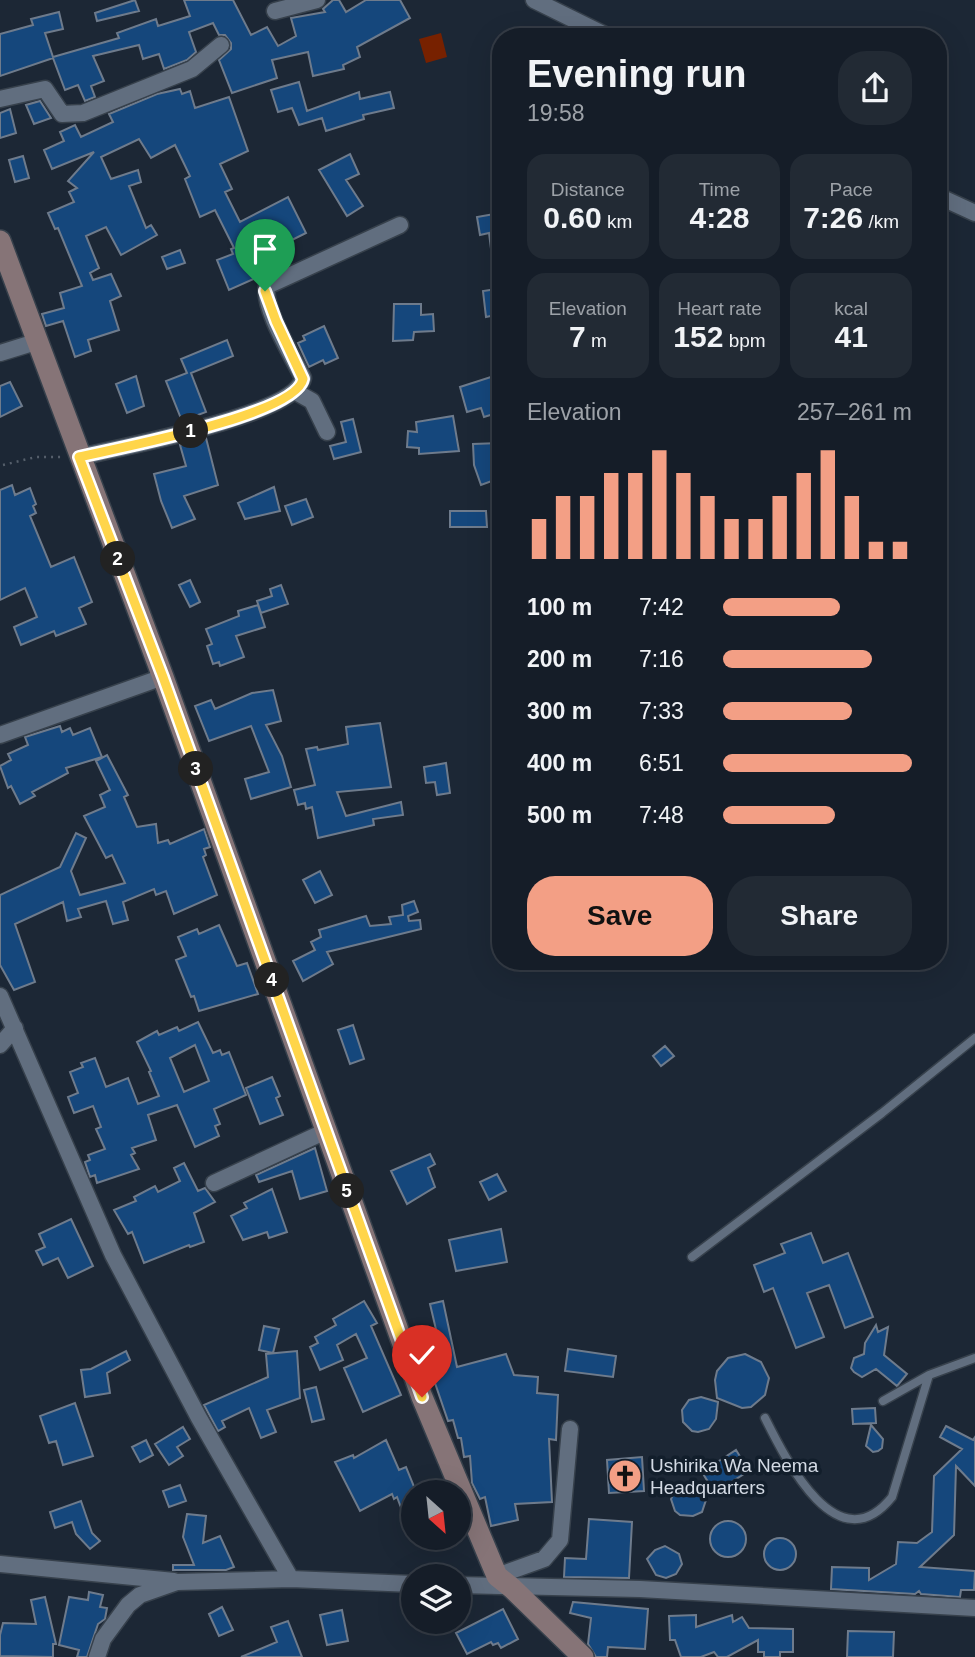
<!DOCTYPE html>
<meta charset="utf-8">
<style>
body{margin:0;font-family:Helvetica,sans-serif;background:#222a34;color:#f1f3f6;height:100vh;display:flex;flex-direction:column;font-size:26px;white-space:nowrap}
*{box-sizing:border-box;margin:0}
p{font-size:23px;color:#9da2a8}
.icon{flex:none;width:38px;height:38px;fill:none;stroke:currentColor;stroke-width:2;stroke-linecap:round;stroke-linejoin:round}
.map{position:relative;flex:1;overflow:hidden}
.details{position:absolute;left:492px;top:28px;width:455px;height:942px;display:flex;flex-direction:column;background:#151d28;border-radius:28px;box-shadow:0 7px 28px #0002,0 0 0 2px #343b45}
.details>*{flex:none}
.needle{width:46px;rotate:153deg}
.controls{position:absolute;left:401px;top:1480px;display:grid;gap:14px}
.controls a{display:grid;place-items:center;width:70px;height:70px;border-radius:50%;background:#151d28;box-shadow:0 7px 28px #0002,0 0 0 2px #343b45;font-size:35px}
.pin{position:absolute;display:grid;place-items:center;width:60px;height:60px;color:#fff;margin:-72px -30px;border-radius:50% 50% 50% 0;rotate:-45deg;box-shadow:0 0 7px #0007}
.pin .icon{rotate:45deg}
.km{position:absolute;width:35px;height:35px;margin:-18px;border-radius:50%;background:#222;color:#fff;font-size:19px;line-height:35px;text-align:center}
.round{display:grid;place-items:center;flex:none;width:74px;height:74px;border-radius:28px;background:#222a34}
.headline{display:flex;align-items:center;justify-content:space-between;height:119px;padding:0 35px}
h1{font-size:38px;font-weight:700;line-height:52px}
.metrics{display:grid;grid-template-columns:repeat(3,1fr);gap:10px;height:119px;padding:7px 35px}
.metrics div{display:grid;align-content:center;border-radius:18px;background:#222a34;text-align:center}
.metrics b{font-size:30px;font-weight:700}
.metrics small{font-size:19px;font-weight:400}
.metrics p{font-size:19px}
.chart{height:196px;padding:14px 35px}
.chart p{display:flex;justify-content:space-between}
.chart svg{width:100%;height:126px;margin-top:7px;stroke:#f39f85;stroke-width:6}
.action{display:flex;gap:14px;margin-top:auto;padding:14px 35px}
.action a{flex:1;height:80px;border-radius:28px;background:#f39f85;color:#111;font-size:28px;font-weight:700;line-height:80px;text-align:center}
.action a+a{background:#222a34;color:#f1f3f6}
ul{padding:0 35px;list-style:none;font-size:23px}
li{display:grid;grid-template-columns:112px 84px 1fr;align-items:center;height:52px}
li i{height:18px;border-radius:9px;background:#f39f85}
.map>svg:first-child{display:block}
.green{fill:#772100}
.building{fill:#15477c;stroke:#6e7b8c;stroke-width:2;fill-rule:evenodd}
.lines{fill:none;stroke-linecap:round;stroke-linejoin:round}
.lane-casing{stroke:#37414c;stroke-width:11}
.street-casing{stroke:#37414c;stroke-width:19}
.secondary-casing{stroke:#37414c;stroke-width:24}
.path{stroke:#555f6b;stroke-width:2.5;stroke-dasharray:2 5;stroke-linecap:butt}
.lane{stroke:#616e7f;stroke-width:8}
.street{stroke:#616e7f;stroke-width:16}
.secondary{stroke:#867477;stroke-width:21}
.route-casing{stroke:#fff;stroke-width:14}
.route{stroke:#ffd54a;stroke-width:9}
.labels{text-anchor:middle;stroke-width:7;stroke-linejoin:round;paint-order:stroke}
.poi-label{font-size:19px;fill:#d4dbe5;stroke:#121e2b;text-anchor:start}
</style>
<div class="map">
<svg width="975" height="1657" viewBox="0 0 975 1657">
<rect width="100%" height="100%" fill="#1c2735"/>
<path class="green" d="M 441,33 L 447,57 L 426,63 L 419,39 Z"/>
<path class="building" d="M 135,0 L 139,11 L 97,21 L 95,13 Z
M 184,0 L 233,0 L 251,35 L 267,27 L 278,46 L 296,36 L 291,18 L 325,12 L 323,9 L 333,0 L 339,0 L 346,12 L 366,0 L 400,0 L 410,18 L 357,47 L 360,57 L 343,65 L 344,69 L 313,76 L 308,52 L 272,60 L 277,78 L 232,93 L 219,60 L 231,49 L 231,43 L 225,35 L 219,35 L 213,23 L 189,32 L 196,52 L 187,60 L 164,69 L 159,54 L 143,59 L 139,45 L 93,56 L 104,81 L 91,86 L 95,97 L 85,101 L 78,85 L 65,90 L 53,58 L 0,76 L 0,34 L 33,25 L 31,19 L 59,12 L 63,29 L 45,33 L 53,57 L 119,38 L 117,33 L 156,19 L 158,26 L 190,16 Z
M 299,82 L 307,111 L 359,92 L 360,99 L 390,92 L 394,108 L 363,115 L 364,119 L 326,131 L 322,118 L 299,125 L 292,108 L 278,112 L 271,90 Z
M 180,89 L 182,94 L 190,91 L 195,108 L 229,97 L 248,151 L 220,164 L 232,189 L 225,192 L 240,222 L 288,197 L 306,233 L 276,248 L 269,235 L 246,245 L 260,276 L 229,290 L 217,260 L 233,254 L 231,249 L 234,248 L 215,210 L 200,217 L 185,179 L 190,176 L 175,145 L 151,158 L 139,139 L 101,157 L 111,179 L 138,170 L 141,182 L 129,186 L 146,228 L 151,225 L 157,235 L 121,255 L 106,227 L 86,236 L 99,268 L 90,273 L 93,280 L 111,274 L 121,296 L 110,301 L 119,330 L 88,340 L 91,351 L 75,357 L 63,321 L 46,326 L 42,314 L 64,308 L 60,293 L 82,286 L 58,228 L 55,229 L 48,213 L 74,202 L 69,192 L 77,188 L 68,181 L 94,152 L 52,169 L 44,150 L 64,141 L 60,132 L 75,125 L 81,137 L 113,122 L 109,114 L 157,94 Z
M 40,101 L 51,118 L 34,124 L 26,105 Z
M 10,109 L 16,133 L 0,138 L 0,113 Z
M 350,154 L 359,174 L 346,180 L 363,206 L 347,216 L 319,170 Z
M 23,156 L 29,178 L 15,182 L 9,160 Z
M 500,213 L 500,264 L 493,265 L 489,233 L 480,235 L 477,217 Z
M 180,250 L 185,263 L 167,269 L 162,257 Z
M 497,289 L 500,314 L 486,317 L 483,291 Z
M 394,304 L 421,304 L 421,315 L 433,314 L 434,331 L 414,332 L 413,340 L 393,341 Z
M 324,326 L 338,358 L 325,364 L 323,360 L 309,367 L 298,343 L 305,340 L 303,336 Z
M 227,340 L 233,356 L 191,373 L 206,412 L 182,421 L 166,381 L 187,373 L 181,359 Z
M 497,375 L 500,387 L 500,412 L 484,417 L 481,408 L 467,412 L 460,387 Z
M 136,376 L 144,406 L 127,413 L 116,384 Z
M 10,382 L 22,406 L 0,417 L 0,386 Z
M 453,416 L 459,451 L 419,454 L 419,448 L 407,447 L 408,431 L 417,432 L 416,422 Z
M 353,419 L 361,452 L 334,459 L 330,446 L 346,442 L 341,422 Z
M 206,438 L 218,485 L 184,496 L 195,519 L 172,528 L 161,501 L 154,474 L 186,466 L 180,445 Z
M 500,443 L 500,478 L 481,485 L 474,465 L 473,444 Z
M 12,485 L 15,495 L 30,488 L 36,504 L 33,506 L 36,513 L 30,516 L 51,567 L 74,557 L 92,602 L 79,608 L 86,624 L 56,636 L 54,631 L 21,645 L 14,627 L 37,617 L 25,588 L 0,600 L 0,490 Z
M 274,487 L 280,511 L 245,519 L 238,503 Z
M 306,499 L 313,517 L 292,525 L 285,506 Z
M 450,511 L 486,511 L 487,527 L 450,527 Z
M 190,580 L 200,602 L 190,607 L 179,585 Z
M 281,585 L 288,604 L 261,613 L 257,601 L 272,596 L 270,589 Z
M 258,605 L 265,627 L 236,636 L 244,657 L 220,666 L 219,662 L 213,664 L 207,646 L 212,644 L 206,629 L 239,616 L 238,611 Z
M 273,690 L 281,721 L 266,725 L 282,756 L 291,787 L 251,799 L 245,779 L 269,772 L 251,726 L 209,741 L 195,706 L 211,700 L 215,709 L 252,693 Z
M 380,723 L 391,787 L 337,792 L 346,816 L 401,802 L 403,815 L 373,819 L 374,825 L 318,838 L 312,807 L 306,809 L 305,803 L 298,805 L 294,790 L 315,785 L 306,749 L 317,747 L 318,750 L 348,744 L 346,727 Z
M 60,726 L 62,732 L 70,728 L 73,735 L 90,728 L 102,757 L 66,768 L 68,773 L 32,792 L 35,796 L 20,804 L 11,786 L 8,788 L 0,766 L 11,760 L 8,754 L 28,745 L 25,737 Z
M 107,755 L 128,795 L 124,797 L 137,827 L 156,824 L 158,843 L 168,840 L 170,844 L 204,829 L 210,847 L 204,849 L 206,855 L 203,857 L 217,895 L 174,914 L 166,891 L 156,895 L 154,889 L 123,902 L 128,920 L 113,924 L 106,901 L 78,909 L 81,917 L 67,921 L 63,902 L 15,924 L 35,982 L 14,990 L 0,965 L 0,895 L 60,867 L 76,833 L 86,838 L 71,871 L 80,895 L 125,883 L 112,855 L 106,858 L 84,816 L 105,807 L 100,795 L 110,790 L 96,761 Z
M 446,763 L 450,793 L 437,795 L 435,782 L 426,783 L 424,767 Z
M 320,871 L 332,895 L 315,903 L 303,880 Z
M 414,901 L 418,912 L 408,916 L 409,921 L 420,920 L 421,929 L 327,952 L 333,964 L 303,981 L 293,961 L 315,950 L 311,942 L 321,937 L 319,930 L 366,916 L 370,926 L 391,924 L 389,917 L 403,915 L 402,905 Z
M 219,925 L 237,966 L 247,963 L 258,994 L 199,1011 L 194,996 L 191,997 L 176,960 L 186,956 L 178,937 L 197,929 L 199,934 Z
M 198,1022 L 213,1053 L 220,1050 L 222,1055 L 229,1052 L 246,1095 L 214,1109 L 220,1124 L 215,1126 L 219,1136 L 195,1147 L 177,1105 L 148,1115 L 156,1140 L 132,1148 L 135,1153 L 131,1155 L 139,1169 L 97,1183 L 95,1175 L 90,1177 L 85,1162 L 90,1160 L 88,1155 L 105,1149 L 96,1129 L 101,1127 L 93,1106 L 74,1113 L 68,1097 L 78,1093 L 70,1072 L 83,1067 L 81,1063 L 95,1058 L 106,1087 L 128,1078 L 138,1104 L 159,1096 L 149,1072 L 151,1071 L 137,1042 L 157,1031 L 159,1035 L 177,1027 L 179,1031 ZM 195,1045 L 209,1081 L 184,1092 L 170,1058 Z
M 353,1025 L 364,1059 L 350,1064 L 338,1030 Z
M 665,1046 L 674,1056 L 661,1066 L 653,1056 Z
M 272,1077 L 280,1096 L 276,1098 L 283,1115 L 260,1124 L 246,1088 Z
M 315,1148 L 327,1191 L 300,1199 L 292,1171 L 259,1182 L 256,1175 Z
M 430,1154 L 435,1164 L 428,1168 L 435,1187 L 407,1204 L 391,1171 Z
M 184,1163 L 198,1191 L 205,1188 L 215,1202 L 194,1213 L 204,1242 L 190,1247 L 189,1245 L 144,1263 L 132,1232 L 128,1234 L 114,1210 L 136,1201 L 134,1197 L 155,1186 L 158,1192 L 180,1181 L 174,1168 Z
M 497,1174 L 506,1191 L 489,1200 L 480,1182 Z
M 272,1189 L 287,1232 L 269,1238 L 267,1232 L 243,1240 L 231,1216 L 247,1208 L 244,1203 Z
M 71,1219 L 93,1266 L 68,1278 L 58,1258 L 43,1265 L 36,1251 L 45,1247 L 39,1234 Z
M 501,1229 L 507,1262 L 456,1271 L 449,1240 Z
M 811,1233 L 823,1263 L 848,1253 L 873,1317 L 845,1328 L 829,1285 L 807,1293 L 824,1337 L 796,1348 L 773,1288 L 764,1292 L 754,1265 L 785,1253 L 781,1244 Z
M 364,1301 L 377,1323 L 371,1326 L 401,1395 L 363,1412 L 344,1368 L 367,1358 L 356,1334 L 337,1345 L 343,1360 L 320,1370 L 310,1347 L 318,1343 L 315,1337 L 336,1325 L 333,1319 Z
M 443,1301 L 457,1367 L 506,1354 L 514,1375 L 538,1377 L 537,1393 L 558,1395 L 556,1440 L 549,1439 L 552,1502 L 515,1504 L 518,1520 L 491,1526 L 485,1497 L 480,1499 L 472,1483 L 470,1456 L 464,1457 L 461,1438 L 458,1438 L 453,1420 L 448,1421 L 435,1383 L 434,1368 L 440,1367 L 433,1339 L 438,1338 L 430,1304 Z
M 876,1325 L 878,1332 L 888,1327 L 884,1355 L 907,1374 L 897,1386 L 876,1369 L 862,1377 L 854,1372 L 851,1368 L 854,1358 L 864,1354 L 865,1343 Z
M 264,1326 L 279,1329 L 273,1353 L 259,1350 Z
M 568,1349 L 616,1356 L 613,1377 L 565,1371 Z
M 126,1351 L 130,1360 L 107,1373 L 110,1393 L 85,1397 L 81,1370 L 91,1369 Z
M 297,1351 L 300,1398 L 267,1410 L 276,1432 L 261,1438 L 249,1408 L 222,1421 L 225,1427 L 218,1431 L 204,1405 L 268,1377 L 266,1354 Z
M 745,1354 L 761,1362 L 769,1378 L 765,1395 L 751,1407 L 742,1408 L 717,1398 L 715,1380 L 717,1371 L 728,1358 Z
M 316,1387 L 324,1419 L 312,1422 L 304,1390 Z
M 701,1397 L 718,1402 L 716,1419 L 709,1429 L 698,1432 L 692,1431 L 683,1422 L 682,1410 L 689,1400 Z
M 75,1403 L 93,1456 L 63,1465 L 56,1441 L 49,1443 L 40,1416 Z
M 875,1408 L 876,1423 L 853,1424 L 852,1409 Z
M 871,1425 L 883,1439 L 882,1448 L 878,1451 L 873,1452 L 866,1446 Z
M 946,1426 L 973,1440 L 975,1437 L 975,1486 L 956,1466 L 954,1535 L 920,1567 L 975,1571 L 974,1590 L 961,1590 L 960,1597 L 921,1594 L 919,1591 L 915,1594 L 831,1589 L 832,1567 L 869,1568 L 869,1580 L 896,1564 L 898,1542 L 917,1543 L 932,1532 L 934,1476 L 962,1449 L 940,1437 Z
M 183,1427 L 190,1439 L 177,1447 L 183,1456 L 169,1465 L 155,1444 Z
M 146,1440 L 153,1455 L 140,1462 L 132,1447 Z
M 386,1440 L 399,1470 L 406,1467 L 415,1489 L 408,1493 L 413,1509 L 403,1513 L 397,1497 L 394,1499 L 392,1494 L 360,1511 L 335,1462 L 353,1455 L 354,1458 Z
M 736,1450 L 749,1471 L 707,1497 L 702,1512 L 693,1516 L 680,1515 L 675,1511 L 671,1499 L 677,1487 L 683,1484 L 708,1482 L 702,1472 Z
M 642,1457 L 644,1491 L 609,1493 L 607,1460 Z
M 180,1485 L 186,1501 L 169,1507 L 163,1491 Z
M 81,1501 L 92,1533 L 100,1541 L 90,1549 L 76,1534 L 72,1522 L 55,1528 L 50,1512 Z
M 187,1514 L 206,1516 L 203,1543 L 220,1536 L 234,1567 L 226,1570 L 173,1570 L 173,1565 L 194,1565 L 183,1537 Z
M 589,1519 L 632,1522 L 629,1578 L 564,1577 L 565,1558 L 586,1559 Z
M710 1539a18 18 0 1 1 36 0a18 18 0 1 1-36 0Z
M764 1554a16 16 0 1 1 32 0a16 16 0 1 1-32 0Z
M 665,1546 L 679,1554 L 682,1564 L 676,1574 L 666,1578 L 656,1575 L 647,1559 L 655,1550 Z
M 89,1592 L 103,1595 L 100,1607 L 107,1608 L 105,1619 L 98,1624 L 87,1657 L 77,1657 L 79,1650 L 59,1645 L 69,1597 L 88,1600 Z
M 45,1597 L 56,1644 L 53,1644 L 53,1657 L 0,1656 L 0,1635 L 3,1623 L 36,1624 L 31,1600 Z
M 573,1602 L 648,1609 L 645,1649 L 608,1647 L 607,1657 L 596,1657 L 588,1644 L 591,1618 L 570,1613 Z
M 222,1607 L 233,1630 L 219,1636 L 209,1614 Z
M 503,1609 L 518,1639 L 501,1648 L 498,1643 L 493,1645 L 491,1642 L 467,1654 L 456,1633 Z
M 342,1610 L 348,1641 L 327,1645 L 320,1615 Z
M 696,1615 L 696,1627 L 732,1615 L 733,1622 L 742,1617 L 749,1628 L 793,1629 L 793,1652 L 780,1652 L 780,1657 L 764,1657 L 764,1652 L 758,1652 L 758,1640 L 727,1657 L 718,1657 L 714,1652 L 701,1657 L 681,1657 L 675,1640 L 670,1640 L 669,1616 Z
M 288,1621 L 302,1657 L 241,1657 L 277,1642 L 271,1627 Z
M 848,1631 L 894,1632 L 893,1657 L 847,1657 Z"/>
<g class="lines">
<defs>
<path id="lane" d="M 692,1257 L 882,1113 L 975,1038
M 883,1401 L 929,1375 L 975,1358
M 765,1418 C 787,1462 838,1564 892,1497 L 929,1375"/>
<path id="street" d="M 534,0 L 609,37
M 275,11 L 317,0
M 0,99 L 45,89 L 62,114 L 83,113 L 192,69 L 221,45
M 938,196 L 975,213
M 0,353 L 39,341
M 296,392 L 312,401 L 327,432
M 79,457 C 117,448 296,415 303,378 C 293,357 262,307 267,286 L 400,225
M 0,735 L 163,677
M 0,996 L 113,1255 L 199,1418 L 291,1579
M 0,1045 L 15,1028
M 214,1183 L 326,1131
M 0,1564 L 174,1581
M 497,1576 L 544,1559 L 560,1540 L 570,1429
M 458,1585 L 640,1589 L 975,1608
M 97,1657 L 103,1639 L 128,1605 L 140,1595 L 177,1582 L 291,1579 L 413,1584"/>
<path id="secondary" d="M 0,241 L 163,677 L 422,1397 L 497,1576 L 512,1588 L 583,1657"/>
</defs>
<use href="#lane" class="lane-casing"/>
<use href="#street" class="street-casing"/>
<use href="#secondary" class="secondary-casing"/>
<path class="path" d="M 3,465 L 36,457 L 62,457"/>
<use href="#lane" class="lane"/>
<use href="#street" class="street"/>
<use href="#secondary" class="secondary"/>
</g>
<g class="lines">
<defs>
<path id="route" d="M 265,291 L 276,321 L 303,379 C 296,415 118,448 79,457 L 163,677 L 422,1397"/>
</defs>
<use href="#route" class="route-casing"/>
<use href="#route" class="route"/>
</g>
<defs>
<symbol id="church-disc" viewBox="-11 -11 22 22"><circle r="9.5" fill="#f39f85" stroke="#121e2b"/><path d="M-1.2-6h2.4v3.5h3.3v2.4h-3.3V6h-2.4V-.1h-3.3v-2.4h3.3Z" fill="#111"/></symbol>
</defs>
<g fill-rule="evenodd">
<use href="#church-disc" x="606" y="1457" width="38" height="38"/>
</g>
<g class="labels">
<g class="poi-label">
<text x="650" y="1472">Ushirika Wa Neema<tspan x="650" dy="22">Headquarters</tspan></text>
</g>
</g>
</svg>
<div class="controls">
<a><svg class="needle" viewBox="-14 -14 28 28"><path d="M0-13l5 13h-10z" fill="#e53935"/><path d="M0 13l5-13h-10z" fill="#9da2a8"/></svg></a>
<a><svg class="icon" aria-label="layers" viewBox="0 0 24 24"><path d="M12 4l9 5-9 5-9-5zM3 14l9 5 9-5"/></svg></a>
</div>
<div class="pin" style="left:265px;top:291px;background:#1e9e55"><svg class="icon" aria-label="arrive" viewBox="0 0 24 24"><path d="M6 21V4h12l-3 4 3 4H6"/></svg></div>
<div class="pin" style="left:422px;top:1397px;background:#d93025"><svg class="icon" aria-label="check" viewBox="0 0 24 24"><path d="M5 12l5 5 9-10"/></svg></div>
<b class="km" style="left:191px;top:431px">1</b>
<b class="km" style="left:118px;top:559px">2</b>
<b class="km" style="left:196px;top:769px">3</b>
<b class="km" style="left:272px;top:980px">4</b>
<b class="km" style="left:347px;top:1191px">5</b>
<section class="details">
<div class="headline"><div><h1>Evening run</h1><p>19:58</p></div><a class="round"><svg class="icon" aria-label="share" viewBox="0 0 24 24"><path d="M12 15V3M7 8l5-5 5 5M5 13v7h14v-7"/></svg></a></div>
<div class="metrics">
<div><p>Distance</p><b>0.60<small> km</small></b></div>
<div><p>Time</p><b>4:28</b></div>
<div><p>Pace</p><b>7:26<small> /km</small></b></div>
</div>
<div class="metrics">
<div><p>Elevation</p><b>7<small> m</small></b></div>
<div><p>Heart rate</p><b>152<small> bpm</small></b></div>
<div><p>kcal</p><b>41</b></div>
</div>
<div class="chart"><p><span>Elevation</span>257–261 m</p>
<svg viewBox="0 0 160 44" preserveAspectRatio="none"><path d="M5 44V30M15 44V22M25 44V22M35 44V14M45 44V14M55 44V6M65 44V14M75 44V22M85 44V30M95 44V30M105 44V22M115 44V14M125 44V6M135 44V22M145 44V38M155 44V38"/></svg>
</div>
<ul>
<li><b>100 m</b>7:42<i style="width:62%"></i></li>
<li><b>200 m</b>7:16<i style="width:79%"></i></li>
<li><b>300 m</b>7:33<i style="width:68%"></i></li>
<li><b>400 m</b>6:51<i style="width:100%"></i></li>
<li><b>500 m</b>7:48<i style="width:59%"></i></li>
</ul>
<div class="action"><a>Save</a><a>Share</a></div>
</section>
</div>
